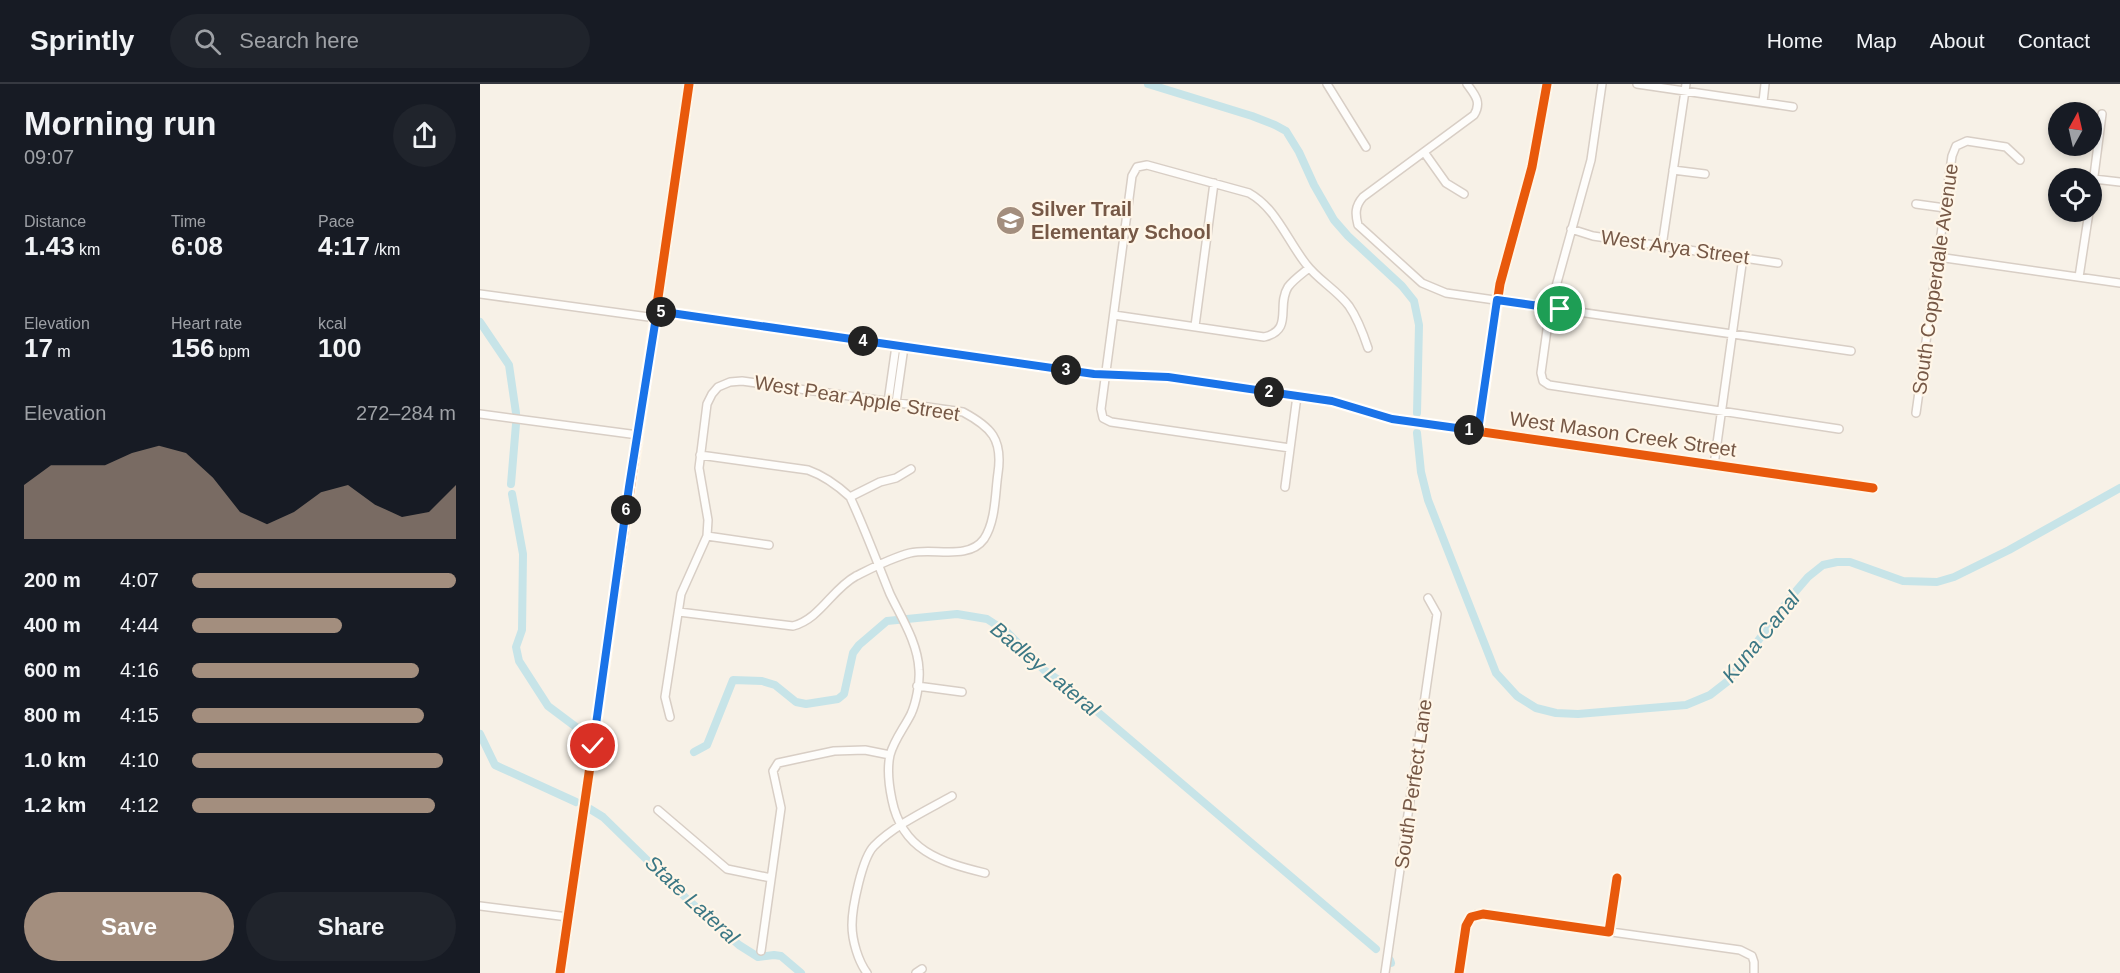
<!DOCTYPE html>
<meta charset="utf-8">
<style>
body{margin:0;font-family:Arial,sans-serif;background:#20242c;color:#f1f3f6;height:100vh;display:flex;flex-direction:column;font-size:22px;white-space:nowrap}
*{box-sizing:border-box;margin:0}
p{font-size:20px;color:#9ea1a6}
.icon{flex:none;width:33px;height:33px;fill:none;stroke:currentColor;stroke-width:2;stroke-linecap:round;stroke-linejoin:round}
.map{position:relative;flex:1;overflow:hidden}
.sheet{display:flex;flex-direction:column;background:#171b24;width:480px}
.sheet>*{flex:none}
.needle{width:39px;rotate:8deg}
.buttons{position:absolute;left:1568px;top:18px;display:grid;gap:12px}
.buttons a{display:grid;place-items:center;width:54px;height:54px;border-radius:50%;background:#171b24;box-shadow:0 3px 9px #0003;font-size:30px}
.pin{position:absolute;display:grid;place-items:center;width:51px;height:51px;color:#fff;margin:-26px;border:3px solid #fff;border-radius:50%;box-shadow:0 2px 6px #0007}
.km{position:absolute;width:30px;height:30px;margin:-15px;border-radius:50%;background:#222;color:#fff;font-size:16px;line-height:30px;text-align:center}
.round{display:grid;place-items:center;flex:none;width:63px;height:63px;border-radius:32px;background:#20242c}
.headline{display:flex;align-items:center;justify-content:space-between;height:102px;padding:0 24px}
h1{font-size:33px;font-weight:800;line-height:45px}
.figures{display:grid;grid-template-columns:repeat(3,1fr);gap:9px;height:102px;padding:6px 24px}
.figures div{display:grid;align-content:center}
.figures b{font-size:26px;font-weight:800}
.figures small{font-size:16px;font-weight:400}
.figures p{font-size:16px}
.chart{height:168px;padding:12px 24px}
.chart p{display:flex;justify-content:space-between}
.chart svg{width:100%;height:108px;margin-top:6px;fill:#a38e7e;opacity:.7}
.cta{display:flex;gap:12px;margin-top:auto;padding:12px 24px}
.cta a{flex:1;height:69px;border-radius:36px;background:#a38e7e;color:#fff;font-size:24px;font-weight:800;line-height:69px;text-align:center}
.cta a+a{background:#20242c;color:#f1f3f6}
ul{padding:0 24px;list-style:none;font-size:20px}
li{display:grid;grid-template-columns:96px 72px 1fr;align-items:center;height:45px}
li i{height:15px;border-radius:8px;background:#a38e7e}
header{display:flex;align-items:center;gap:36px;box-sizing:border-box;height:84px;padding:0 30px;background:#171b24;border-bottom:2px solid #363941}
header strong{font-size:28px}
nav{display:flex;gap:33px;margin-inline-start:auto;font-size:21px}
.search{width:420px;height:54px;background:#20242c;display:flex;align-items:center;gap:15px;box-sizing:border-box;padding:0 21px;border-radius:33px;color:#9ea1a6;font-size:22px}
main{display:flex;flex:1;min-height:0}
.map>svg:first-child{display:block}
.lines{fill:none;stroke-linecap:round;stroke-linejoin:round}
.canal{stroke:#c7e4e8;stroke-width:8}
.street-casing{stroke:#d8cec5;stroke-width:10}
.secondary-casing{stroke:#d8cdc3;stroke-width:12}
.street{stroke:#fefdfb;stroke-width:7}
.secondary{stroke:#fefdfb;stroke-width:9}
.cycleway-casing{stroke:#fff6e8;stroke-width:13}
.cycleway{stroke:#e8590c;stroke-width:9}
.route-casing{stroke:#fff;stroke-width:12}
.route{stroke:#1a73e8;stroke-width:8}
.labels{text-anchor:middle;stroke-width:4.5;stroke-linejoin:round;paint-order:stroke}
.poi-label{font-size:20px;font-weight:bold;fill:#765846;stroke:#fff6e8;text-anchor:start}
.street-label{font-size:20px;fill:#765846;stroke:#fff6e8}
.water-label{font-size:21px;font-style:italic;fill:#3b7784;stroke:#fff6e8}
</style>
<header>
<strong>Sprintly</strong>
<div class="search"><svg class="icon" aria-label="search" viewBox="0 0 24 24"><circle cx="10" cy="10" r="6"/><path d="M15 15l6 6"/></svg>Search here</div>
<nav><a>Home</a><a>Map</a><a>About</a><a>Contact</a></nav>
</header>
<main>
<section class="sheet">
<div class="headline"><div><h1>Morning run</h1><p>09:07</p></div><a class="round"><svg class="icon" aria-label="share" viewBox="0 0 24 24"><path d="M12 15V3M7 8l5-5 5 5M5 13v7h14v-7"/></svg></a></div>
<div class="figures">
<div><p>Distance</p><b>1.43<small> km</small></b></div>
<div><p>Time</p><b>6:08</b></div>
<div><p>Pace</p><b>4:17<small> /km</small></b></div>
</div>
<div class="figures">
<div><p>Elevation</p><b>17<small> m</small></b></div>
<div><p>Heart rate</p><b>156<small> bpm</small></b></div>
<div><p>kcal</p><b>100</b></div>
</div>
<div class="chart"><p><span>Elevation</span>272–284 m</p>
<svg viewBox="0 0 160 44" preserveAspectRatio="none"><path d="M0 44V22L10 14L20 14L30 14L40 9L50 6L60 9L70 19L80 33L90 38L100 33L110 25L120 22L130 30L140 35L150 33L160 22V44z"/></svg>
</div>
<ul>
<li><b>200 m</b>4:07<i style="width:100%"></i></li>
<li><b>400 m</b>4:44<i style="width:57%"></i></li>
<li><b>600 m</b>4:16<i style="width:86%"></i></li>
<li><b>800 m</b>4:15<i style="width:88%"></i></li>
<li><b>1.0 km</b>4:10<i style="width:95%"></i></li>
<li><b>1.2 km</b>4:12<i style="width:92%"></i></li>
</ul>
<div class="cta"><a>Save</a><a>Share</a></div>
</section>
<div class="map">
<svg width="1640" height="889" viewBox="0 0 1640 889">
<rect width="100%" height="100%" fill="#f7f1e7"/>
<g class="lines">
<path class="canal" d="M 668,0 L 772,32 L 795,41 L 806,47 L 819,68 L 834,101 L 854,136 L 868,152 L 922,202 L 934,217 L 939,241 L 937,329
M 0,238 L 29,281 L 36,329
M 937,349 L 941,388 L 948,416 L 1016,589 L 1037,612 L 1056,624 L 1076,629 L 1098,630 L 1206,621 L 1230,611 L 1248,597 L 1310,514 L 1328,493 L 1343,481 L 1357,478 L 1370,478 L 1423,497 L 1457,498 L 1474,493 L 1529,466 L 1640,404
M 31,400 L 36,340
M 32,410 L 43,470 L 42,546 L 36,563 L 39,577 L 68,622 L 104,649
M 0,650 L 15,681 L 96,718
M 214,668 L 227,661 L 253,596 L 282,597 L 295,601 L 316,618 L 326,620 L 358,615 L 364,610 L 373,569 L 379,561 L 407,537 L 477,530 L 507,535 L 527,548 L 564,586 L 586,601 L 896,865
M 110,725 L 123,733 L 207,815 L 259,861 L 278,873 L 294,871 L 301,872 L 321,889
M 910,876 L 911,879"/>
<defs>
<path id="street" d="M 847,0 L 886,63
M 987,0 C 995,11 1002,18 994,31 L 883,113 C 875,122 875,130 878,141 L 942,199 L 966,209 L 1371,267
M 1122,0 L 1111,76 L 1070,224 L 1061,289 L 1063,297 L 1069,301 L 1359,345
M 1157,0 L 1313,23
M 1283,18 L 1285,0
M 944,68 L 966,99 L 984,110
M 1193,86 L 1225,90
M 1614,95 L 1640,98
M 1611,115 L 1622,30
M 1436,120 L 1465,124
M 1091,145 L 1113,152 L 1298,179
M 1182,162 L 1206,0
M 1458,173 L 1640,199
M 1599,193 L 1609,128
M 0,210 L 176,234
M 634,231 L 784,253 C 814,246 796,222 808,203 C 813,196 823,189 829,184
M 715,242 L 734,99
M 408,318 L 416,262
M 416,319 L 424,263
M 1436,329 L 1472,72 L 1476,62 L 1487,57 L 1526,63 L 1540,76
M 0,330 L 158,351
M 810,364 L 631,338 L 623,334 L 621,325 L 652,92 L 657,83 L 667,81 L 769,109 C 796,124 807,156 826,180 C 838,196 857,206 869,222 C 878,235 883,249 888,264
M 220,371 L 328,386 C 345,392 357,401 370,413 C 385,445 397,478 410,510 C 421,533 438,559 439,586 C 440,599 436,619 431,630 C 424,644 414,656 410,671 C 407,685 409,702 412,716 C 422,766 460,778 505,789
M 1234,381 L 1263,173
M 805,403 L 817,312
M 370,413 L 400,398 L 416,394 L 431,385
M 227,452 L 289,461
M 437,602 L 482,608
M 190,633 L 185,613 L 201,510 L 227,452 L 228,436 L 219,384 L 227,320 L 232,310 L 238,303 L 250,298 L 262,297 L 483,328 C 511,343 523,355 518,389 C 515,409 516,437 504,455 C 488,477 453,463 430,469 C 411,474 394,483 376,492 C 352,505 340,535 313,542 L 199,528
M 178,726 L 247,785 L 291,794
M 0,822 L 88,833
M 1129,848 L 1137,794
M 281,867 L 301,724 L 293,687 L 298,679 L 354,667 L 385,666 L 410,671
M 387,889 C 378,877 372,856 372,841 C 372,824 382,774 394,762 C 415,741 447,726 472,712
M 436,889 L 442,885
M 905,889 L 957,530 L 948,514
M 979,889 L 988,837 L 997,830 L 1003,830 L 1260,866 L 1272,872 L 1274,878 L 1274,889"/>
<path id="secondary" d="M 177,227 L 614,290 L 688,293 L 852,317 L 912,335 L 1393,404
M 998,347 L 1020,200 L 1052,83 L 1067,0
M 80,889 L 209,0"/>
</defs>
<use href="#street" class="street-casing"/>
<use href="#secondary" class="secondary-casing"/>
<use href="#street" class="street"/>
<use href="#secondary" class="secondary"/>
<defs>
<path id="cycleway" d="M 177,227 L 614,290 L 688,293 L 852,317 L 912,335 L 1393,404
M 998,347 L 1020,200 L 1052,83 L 1067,0
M 80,889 L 209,0
M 979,889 L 986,842 L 991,833 L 1003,830 L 1129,848 L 1137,794"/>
</defs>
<use href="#cycleway" class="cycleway-casing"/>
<use href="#cycleway" class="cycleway"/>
</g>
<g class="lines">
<defs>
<path id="route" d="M 113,662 L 149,403 L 177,227 L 614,290 L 688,293 L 852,317 L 912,335 L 998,347 L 1017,216 L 1080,225"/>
</defs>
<use href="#route" class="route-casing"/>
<use href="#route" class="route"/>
</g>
<defs>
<symbol id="school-disc" viewBox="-11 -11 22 22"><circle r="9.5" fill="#a38e7e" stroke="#fff6e8"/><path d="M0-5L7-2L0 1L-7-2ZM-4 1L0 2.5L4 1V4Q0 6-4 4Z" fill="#fff"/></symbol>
</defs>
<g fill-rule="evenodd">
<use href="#school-disc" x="514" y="120" width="33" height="33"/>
</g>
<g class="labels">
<g class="poi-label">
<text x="551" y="132">Silver Trail<tspan x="551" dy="23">Elementary School</tspan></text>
</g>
<g class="street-label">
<text transform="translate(1195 163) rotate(8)" y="7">West Arya Street</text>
<text transform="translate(1455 195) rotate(-82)" y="7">South Copperdale Avenue</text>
<text transform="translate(377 314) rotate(9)" y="7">West Pear Apple Street</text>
<text transform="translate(1143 350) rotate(8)" y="7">West Mason Creek Street</text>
<text transform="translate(933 700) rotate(-82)" y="7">South Perfect Lane</text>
</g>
<g class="water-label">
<text transform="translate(1281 553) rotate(-51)" y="7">Kuna Canal</text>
<text transform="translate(565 585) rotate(40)" y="7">Badley Lateral</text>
<text transform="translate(212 816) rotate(43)" y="7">State Lateral</text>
</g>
</g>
</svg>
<div class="buttons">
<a><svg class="needle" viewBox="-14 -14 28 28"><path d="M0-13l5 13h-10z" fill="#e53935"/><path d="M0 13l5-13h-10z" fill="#9ea1a6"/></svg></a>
<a><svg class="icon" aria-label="locate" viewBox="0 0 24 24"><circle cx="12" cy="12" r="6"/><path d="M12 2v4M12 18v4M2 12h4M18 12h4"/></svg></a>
</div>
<div class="pin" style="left:1080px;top:225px;background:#1e9e55"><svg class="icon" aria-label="arrive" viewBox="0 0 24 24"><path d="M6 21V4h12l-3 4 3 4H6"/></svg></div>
<div class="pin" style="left:113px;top:662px;background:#d93025"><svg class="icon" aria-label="check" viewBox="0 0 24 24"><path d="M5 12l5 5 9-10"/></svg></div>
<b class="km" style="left:989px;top:346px">1</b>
<b class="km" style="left:789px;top:308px">2</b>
<b class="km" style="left:586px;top:286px">3</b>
<b class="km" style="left:383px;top:257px">4</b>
<b class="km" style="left:181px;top:228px">5</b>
<b class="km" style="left:146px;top:426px">6</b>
</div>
</main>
